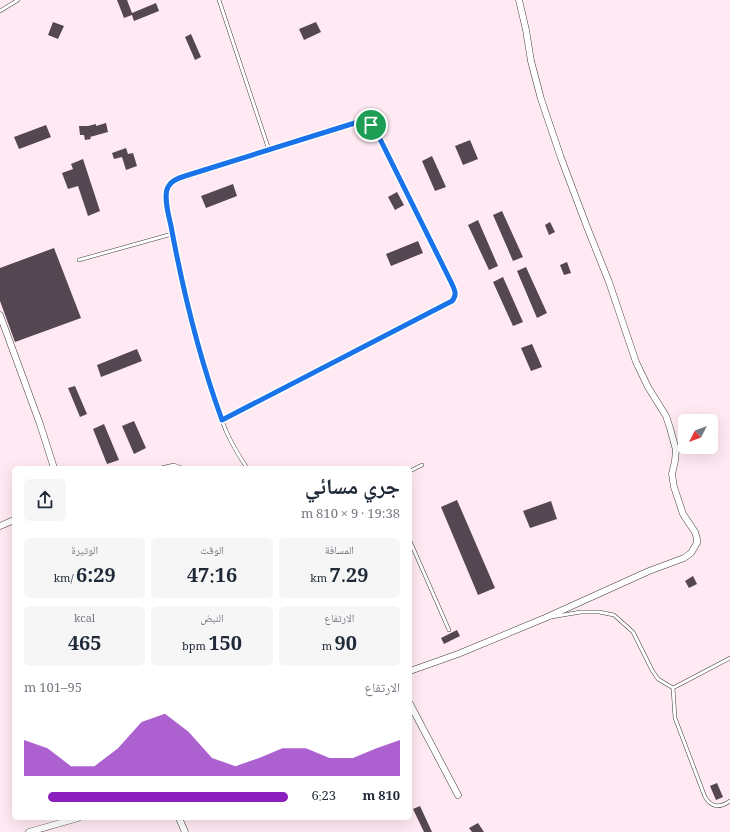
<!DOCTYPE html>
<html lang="ar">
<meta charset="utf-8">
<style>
body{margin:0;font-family:Georgia,"Noto Naskh Arabic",serif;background:#f6f6f7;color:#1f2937;direction:rtl;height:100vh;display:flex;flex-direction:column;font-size:15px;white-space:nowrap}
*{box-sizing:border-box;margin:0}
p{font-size:13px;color:#747a83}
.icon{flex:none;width:22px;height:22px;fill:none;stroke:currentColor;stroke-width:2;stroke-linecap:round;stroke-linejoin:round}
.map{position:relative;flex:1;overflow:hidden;direction:ltr}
.sheet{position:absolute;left:12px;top:466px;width:400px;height:354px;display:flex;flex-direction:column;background:#fff;border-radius:6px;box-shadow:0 4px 16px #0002;direction:rtl}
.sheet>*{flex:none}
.needle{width:26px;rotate:228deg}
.tools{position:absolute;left:678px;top:414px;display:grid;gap:8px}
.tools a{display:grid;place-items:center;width:40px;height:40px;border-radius:6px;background:#fff;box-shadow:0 4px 16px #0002;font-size:20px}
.pin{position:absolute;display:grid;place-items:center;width:34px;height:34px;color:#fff;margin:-17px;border:2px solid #fff;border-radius:50%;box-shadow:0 1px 4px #0007}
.round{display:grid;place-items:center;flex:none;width:42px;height:42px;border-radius:6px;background:#f6f6f7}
.headline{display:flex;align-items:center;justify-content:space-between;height:68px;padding:0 12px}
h1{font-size:22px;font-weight:700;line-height:30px}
.stats{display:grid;grid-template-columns:repeat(3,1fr);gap:6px;height:68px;padding:4px 12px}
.stats div{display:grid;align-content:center;border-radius:6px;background:#f6f6f7;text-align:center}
.stats b{font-size:20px;font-weight:700}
.stats small{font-size:11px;font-weight:400}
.stats p{font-size:11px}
.chart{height:112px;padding:8px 12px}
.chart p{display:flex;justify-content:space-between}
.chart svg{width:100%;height:72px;margin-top:4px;fill:#8b1fbe;opacity:.7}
ul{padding:0 12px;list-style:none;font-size:13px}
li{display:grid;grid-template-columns:64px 48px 1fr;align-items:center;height:30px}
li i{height:10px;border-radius:5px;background:#8b1fbe}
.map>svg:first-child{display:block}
.building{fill:#544752}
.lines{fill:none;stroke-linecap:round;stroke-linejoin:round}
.lane-casing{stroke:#3e3e3e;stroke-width:4}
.street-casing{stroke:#3e3e3e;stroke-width:7}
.lane{stroke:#fff;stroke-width:3}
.street{stroke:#fff;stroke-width:6}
.route-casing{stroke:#fff;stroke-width:8}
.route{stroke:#1a73e8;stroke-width:5}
</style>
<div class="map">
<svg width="730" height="832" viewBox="0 0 730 832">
<rect width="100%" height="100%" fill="#ffe9f3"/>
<path class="building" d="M 117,0 L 127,0 L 132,13 L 156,3 L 159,11 L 134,21 L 132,15 L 124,18 Z
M 53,22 L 64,26 L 58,39 L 48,35 Z
M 316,22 L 321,32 L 304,40 L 299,29 Z
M 191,34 L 201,57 L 195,60 L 185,37 Z
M 106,123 L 108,132 L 90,137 L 91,139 L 85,140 L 84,135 L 80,135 L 79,126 L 88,126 L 96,124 L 96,126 Z
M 46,125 L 51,137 L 19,149 L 14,137 Z
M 470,140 L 478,159 L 463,165 L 455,146 Z
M 126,148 L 128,154 L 133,153 L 137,166 L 126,170 L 122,157 L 114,159 L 112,153 Z
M 432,156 L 446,187 L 435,191 L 422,161 Z
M 83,159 L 100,211 L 88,216 L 78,186 L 68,189 L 62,173 L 73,169 L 71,164 Z
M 233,184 L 237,196 L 206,208 L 201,196 Z
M 397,192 L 404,205 L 395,210 L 388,197 Z
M 502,211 L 523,257 L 513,261 L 493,215 Z
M 478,220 L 498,266 L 489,270 L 468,225 Z
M 550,222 L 555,232 L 549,235 L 545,225 Z
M 418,241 L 423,253 L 391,266 L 386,254 Z
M 54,248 L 81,318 L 15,342 L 0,301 L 0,268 Z
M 567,262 L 571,273 L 564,275 L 560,265 Z
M 526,267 L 547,313 L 537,318 L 517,271 Z
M 503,277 L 523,322 L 513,326 L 493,282 Z
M 532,344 L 542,367 L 531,371 L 521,348 Z
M 137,349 L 142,361 L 101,377 L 97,365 Z
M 75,386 L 87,414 L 80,417 L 68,388 Z
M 134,421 L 146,448 L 134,454 L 122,426 Z
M 104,424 L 119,460 L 107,464 L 93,429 Z
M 457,500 L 495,588 L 478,595 L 441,507 Z
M 551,501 L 557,519 L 530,528 L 523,511 Z
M 693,576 L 697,584 L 689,588 L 685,581 Z
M 457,630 L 460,636 L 444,644 L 441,638 Z
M 717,783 L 723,797 L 716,800 L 710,786 Z
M 420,806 L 432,832 L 424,832 L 413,809 Z
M 478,823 L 484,832 L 472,832 L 469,828 Z"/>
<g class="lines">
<defs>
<path id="lane" d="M 219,0 L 269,150
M 0,11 L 18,0
M 79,260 L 172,234
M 222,419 L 452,301 C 458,294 455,289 451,282 L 377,133 C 372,126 368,121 358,122 L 185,176 C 178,178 171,181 168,187 C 164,195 170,220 171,229 C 184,297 201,366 226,431 C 232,444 239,456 247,468
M 161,468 L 174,465 L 182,468
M 410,471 L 422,465
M 410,541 L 449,630
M 551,617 L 581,612 L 599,612 L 614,615 L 633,632 L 652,670 L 658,679 L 673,688
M 673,688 L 675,718 L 705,797 C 712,808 720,808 730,801
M 673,688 L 730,658"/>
<path id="street" d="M 0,315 L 40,424 L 54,468
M 0,526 L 14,520
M 410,671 L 458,654 L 545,618 L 649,571 L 684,558 L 691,553 L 697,543 L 697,539 L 695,532 L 683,514 L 674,487 L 672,474 L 675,461 L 676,450 L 670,428 L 666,416 L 648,387 L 636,362 L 609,282 L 587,227 L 561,158 L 541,99 L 531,61 L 526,30 L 519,0
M 410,704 L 458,795
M 179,818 L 185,832
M 29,832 L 78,818"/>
</defs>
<use href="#lane" class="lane-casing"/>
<use href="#street" class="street-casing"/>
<use href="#lane" class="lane"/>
<use href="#street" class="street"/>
</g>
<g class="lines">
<defs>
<path id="route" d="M 358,122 C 368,121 372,126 377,133 L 451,282 C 454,289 458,294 452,301 L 222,420 C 199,357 183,291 171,226 C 169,217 163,196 168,187 C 171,181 178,178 185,176 Z"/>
</defs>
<use href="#route" class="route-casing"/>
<use href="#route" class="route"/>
</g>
</svg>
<div class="tools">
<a><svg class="needle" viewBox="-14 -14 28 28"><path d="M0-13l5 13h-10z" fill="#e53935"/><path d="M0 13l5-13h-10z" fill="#747a83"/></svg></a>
</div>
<div class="pin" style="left:371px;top:125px;background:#1e9e55"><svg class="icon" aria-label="arrive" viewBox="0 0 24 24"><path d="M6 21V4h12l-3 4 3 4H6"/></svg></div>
<section class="sheet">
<div class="headline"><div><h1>جري مسائي</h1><p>19:38 · 9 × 810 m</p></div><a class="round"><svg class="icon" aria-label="share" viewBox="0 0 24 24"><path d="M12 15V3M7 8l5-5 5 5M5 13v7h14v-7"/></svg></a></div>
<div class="stats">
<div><p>المسافة</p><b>7.29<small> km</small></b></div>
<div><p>الوقت</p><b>47:16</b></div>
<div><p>الوتيرة</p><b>6:29<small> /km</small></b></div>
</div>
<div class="stats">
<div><p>الارتفاع</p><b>90<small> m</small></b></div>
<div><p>النبض</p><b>150<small> bpm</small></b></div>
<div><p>kcal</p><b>465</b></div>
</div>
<div class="chart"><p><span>الارتفاع</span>95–101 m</p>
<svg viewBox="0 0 160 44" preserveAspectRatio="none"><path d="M0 44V22L10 27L20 38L30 38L40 27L50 11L60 6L70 17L80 33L90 38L100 33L110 27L120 27L130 33L140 33L150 27L160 22V44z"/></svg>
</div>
<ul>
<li><b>810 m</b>6:23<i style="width:91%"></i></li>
</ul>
</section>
</div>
